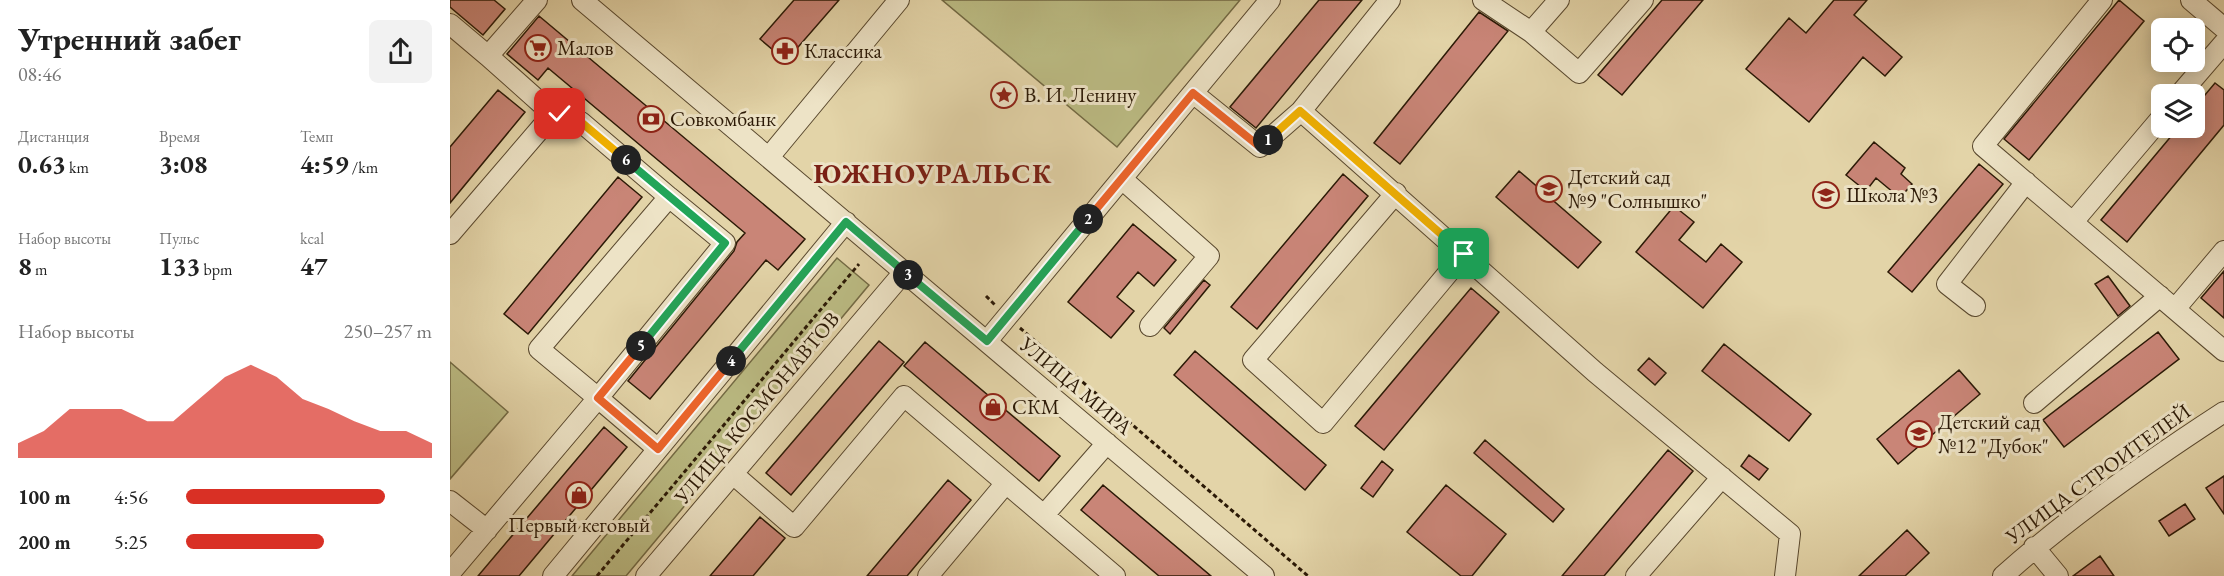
<!DOCTYPE html>
<html lang="ru">
<meta charset="utf-8">
<style>
body{margin:0;font-family:"EB Garamond",serif;background:#f2f2f2;color:#222;height:100vh;display:flex;flex-direction:column;font-size:22px;white-space:nowrap}
*{box-sizing:border-box;margin:0}
p{font-size:20px;color:#767676}
.icon{flex:none;width:33px;height:33px;fill:none;stroke:currentColor;stroke-width:2;stroke-linecap:round;stroke-linejoin:round}
.map{position:relative;flex:1;overflow:hidden}
.sheet{display:flex;flex-direction:column;background:#fff;width:450px}
.sheet>*{flex:none}
.controls{position:absolute;left:1701px;top:18px;display:grid;gap:12px}
.controls a{display:grid;place-items:center;width:54px;height:54px;border-radius:9px;background:#fff;box-shadow:0 3px 15px #0003;font-size:30px}
.pin{position:absolute;display:grid;place-items:center;width:51px;height:51px;color:#fff;margin:-26px;border-radius:12px;box-shadow:0 3px 9px #0006}
.km{position:absolute;width:30px;height:30px;margin:-15px;border-radius:50%;background:#222;color:#fff;font-size:16px;line-height:30px;text-align:center}
.round{display:grid;place-items:center;flex:none;width:63px;height:63px;border-radius:9px;background:#f2f2f2}
.summary{display:flex;align-items:center;justify-content:space-between;height:102px;padding:0 18px}
h1{font-size:33px;font-weight:700;line-height:45px}
.figures{display:grid;grid-template-columns:repeat(3,1fr);gap:9px;height:102px;padding:6px 18px}
.figures div{display:grid;align-content:center}
.figures b{font-size:26px;font-weight:700}
.figures small{font-size:16px;font-weight:400}
.figures p{font-size:16px}
.chart{height:168px;padding:12px 18px}
.chart p{display:flex;justify-content:space-between}
.chart svg{width:100%;height:108px;margin-top:6px;fill:#d93025;opacity:.7}
ul{padding:0 18px;list-style:none;font-size:20px}
li{display:grid;grid-template-columns:96px 72px 1fr;align-items:center;height:45px}
li i{height:15px;border-radius:8px;background:#d93025}
main{display:flex;flex:1;min-height:0}
.map>svg:first-child{display:block}
.green{fill:#bbbb83;stroke:#736a44;stroke-width:1.5}
.building{fill:#c98577;stroke:#2b1906;stroke-width:1.5}
.lines{fill:none;stroke-linecap:round;stroke-linejoin:round}
.minor-casing{stroke:#59482e;stroke-width:22}
.path{stroke:#2b1906;stroke-width:3;stroke-dasharray:4.5 3;stroke-linecap:butt}
.minor{stroke:#ede3c6;stroke-width:20}
.split-1-casing{stroke:#fff;stroke-width:12}
.split-2-casing{stroke:#fff;stroke-width:12}
.split-3-casing{stroke:#fff;stroke-width:12}
.split-4-casing{stroke:#fff;stroke-width:12}
.split-5-casing{stroke:#fff;stroke-width:12}
.split-6-casing{stroke:#fff;stroke-width:12}
.split-7-casing{stroke:#fff;stroke-width:12}
.split-1{stroke:#f5b400;stroke-width:8}
.split-2{stroke:#f0652b;stroke-width:8}
.split-3{stroke:#22a559;stroke-width:8}
.split-4{stroke:#22a559;stroke-width:8}
.split-5{stroke:#f0652b;stroke-width:8}
.split-6{stroke:#22a559;stroke-width:8}
.split-7{stroke:#f5b400;stroke-width:8}
.labels{text-anchor:middle;stroke-width:6;stroke-linejoin:round;paint-order:stroke}
.poi-label{font-size:21px;fill:#2b1906;stroke:#ede3c6;text-anchor:start}
.street-label{font-size:21px;fill:#2b1906;stroke:#ede3c6}
.district-label{font-size:27px;font-weight:bold;letter-spacing:1.5px;fill:#7a1f14;stroke:#ede3c6}
</style>
<main>
<section class="sheet">
<div class="summary"><div><h1>Утренний забег</h1><p>08:46</p></div><a class="round"><svg class="icon" aria-label="share" viewBox="0 0 24 24"><path d="M12 15V3M7 8l5-5 5 5M5 13v7h14v-7"/></svg></a></div>
<div class="figures">
<div><p>Дистанция</p><b>0.63<small> km</small></b></div>
<div><p>Время</p><b>3:08</b></div>
<div><p>Темп</p><b>4:59<small> /km</small></b></div>
</div>
<div class="figures">
<div><p>Набор высоты</p><b>8<small> m</small></b></div>
<div><p>Пульс</p><b>133<small> bpm</small></b></div>
<div><p>kcal</p><b>47</b></div>
</div>
<div class="chart"><p><span>Набор высоты</span>250–257 m</p>
<svg viewBox="0 0 160 44" preserveAspectRatio="none"><path d="M0 44V38L10 33L20 24L30 24L40 24L50 29L60 29L70 20L80 11L90 6L100 11L110 20L120 24L130 29L140 33L150 33L160 38V44z"/></svg>
</div>
<ul>
<li><b>100 m</b>4:56<i style="width:81%"></i></li>
<li><b>200 m</b>5:25<i style="width:56%"></i></li>
</ul>
</section>
<div class="map">
<svg width="1774" height="576" viewBox="0 0 1774 576">
<rect width="100%" height="100%" fill="#e3d4a8"/>
<filter id="stains"><feTurbulence type="fractalNoise" baseFrequency=".00333" numOctaves="4"/><feColorMatrix values="0 0 0 0 .2 0 0 0 0 .09 0 0 0 0 .02 0 0 0 .5 -.17"/></filter>
<radialGradient id="worn" r=".72"><stop offset=".6" stop-color="#630" stop-opacity="0"/><stop offset="1" stop-color="#630" stop-opacity=".3"/></radialGradient>
<path class="green" d="M 492,0 L 790,0 L 667,147 Z
M 387,258 L 419,285 L 176,576 L 122,576 Z
M 0,362 L 58,412 L 0,479 Z"/>
<path class="building" d="M 0,0 L 44,0 L 55,9 L 33,35 L 0,7 Z
M 344,0 L 389,0 L 336,61 L 310,39 Z
M 869,0 L 912,0 L 806,128 L 780,107 Z
M 1212,0 L 1253,0 L 1172,95 L 1148,75 Z
M 1384,0 L 1417,0 L 1404,15 L 1452,57 L 1435,76 L 1413,57 L 1359,122 L 1296,69 L 1339,18 L 1356,33 Z
M 1669,0 L 1694,21 L 1579,160 L 1554,139 Z
M 1029,12 L 1058,31 L 950,164 L 924,143 Z
M 89,16 L 355,239 L 328,270 L 316,260 L 200,399 L 178,381 L 284,251 L 287,242 L 295,233 L 98,68 L 88,80 L 57,54 Z
M 1765,83 L 1774,90 L 1774,125 L 1677,242 L 1651,220 L 1728,128 L 1744,128 L 1744,108 Z
M 48,90 L 75,112 L 0,203 L 0,147 Z
M 1424,142 L 1455,168 L 1451,174 L 1462,184 L 1450,198 L 1426,178 L 1416,191 L 1396,175 Z
M 1529,164 L 1553,184 L 1462,292 L 1438,272 Z
M 1069,171 L 1151,242 L 1128,268 L 1046,197 Z
M 893,174 L 918,196 L 807,329 L 781,307 Z
M 168,177 L 192,197 L 78,334 L 54,314 Z
M 1224,206 L 1244,222 L 1229,240 L 1256,262 L 1271,244 L 1292,262 L 1253,308 L 1186,252 Z
M 683,224 L 726,260 L 704,286 L 688,272 L 667,297 L 684,311 L 661,338 L 618,302 Z
M 1774,271 L 1774,318 L 1751,298 Z
M 1658,276 L 1680,306 L 1668,316 L 1645,284 Z
M 754,280 L 760,285 L 720,334 L 714,328 Z
M 1021,288 L 1049,312 L 934,450 L 905,426 Z
M 1708,332 L 1729,359 L 1614,447 L 1593,420 Z
M 429,341 L 454,362 L 341,495 L 316,473 Z
M 475,342 L 610,456 L 589,481 L 454,366 Z
M 1274,344 L 1361,414 L 1339,441 L 1252,371 Z
M 745,351 L 876,465 L 855,490 L 724,375 Z
M 1199,358 L 1216,373 L 1205,385 L 1188,370 Z
M 1509,370 L 1530,394 L 1448,464 L 1427,439 Z
M 154,427 L 177,447 L 69,576 L 28,576 Z
M 1035,440 L 1114,509 L 1103,522 L 1024,453 Z
M 1218,450 L 1243,471 L 1154,576 L 1112,576 Z
M 1299,455 L 1318,469 L 1309,480 L 1291,466 Z
M 932,461 L 943,470 L 923,497 L 911,488 Z
M 1774,476 L 1774,514 L 1756,488 Z
M 498,480 L 521,500 L 457,576 L 417,576 Z
M 653,485 L 761,576 L 709,576 L 631,510 Z
M 996,485 L 1056,534 L 1022,576 L 1011,576 L 957,532 Z
M 1735,504 L 1745,519 L 1719,536 L 1709,521 Z
M 310,517 L 335,538 L 303,576 L 260,576 Z
M 1457,530 L 1479,553 L 1455,576 L 1409,576 Z
M 1650,556 L 1664,576 L 1623,576 Z"/>
<g class="lines">
<defs>
<path id="minor" d="M 132,0 L 814,576
M 1033,0 L 1081,32 L 1129,73 L 1193,0
M 1652,0 L 1533,146 L 1774,351
M 1741,0 L 1774,28
M 0,24 L 38,56 L 87,0
M 1081,32 L 1109,0
M 38,56 L 103,114 L 131,122 L 219,197 L 89,349 L 148,398 L 275,243 L 219,197
M 743,93 L 810,147 L 851,111 L 1145,372 L 1340,534 L 1335,576
M 1730,94 L 1774,43
M 851,111 L 940,0
M 319,157 L 449,0
M 672,179 L 759,256 L 700,326
M 946,193 L 803,360 L 873,423 L 1014,254
M 1623,222 L 1712,117
M 0,234 L 103,114
M 1525,306 L 1497,284 L 1576,182
M 1725,309 L 1774,251
M 537,341 L 820,0
M 1584,403 L 1710,296
M 283,474 L 344,527 L 454,396 L 665,576
M 0,501 L 37,530
M 594,515 L 657,443
M 1584,547 L 1608,576
M 0,573 L 148,398 L 208,449
M 103,576 L 396,222
M 196,576 L 454,272
M 478,576 L 556,483
M 1186,576 L 1272,477
M 1553,576 C 1621,515 1697,462 1774,412"/>
</defs>
<use href="#minor" class="minor-casing"/>
<path class="path" d="M 536,296 L 545,305
M 570,328 L 858,576
M 147,576 L 409,264"/>
<use href="#minor" class="minor"/>
</g>
<g class="lines">
<defs>
<path id="split-1" d="M 818,140 L 850,111 L 1014,254"/>
<path id="split-2" d="M 638,219 L 743,93 L 810,147 L 818,140"/>
<path id="split-3" d="M 458,275 L 537,341 L 638,219"/>
<path id="split-4" d="M 281,361 L 396,222 L 458,275"/>
<path id="split-5" d="M 191,346 L 148,398 L 208,449 L 281,361"/>
<path id="split-6" d="M 176,160 L 275,243 L 191,346"/>
<path id="split-7" d="M 110,114 L 131,122 L 176,160"/>
</defs>
<use href="#split-1" class="split-1-casing"/>
<use href="#split-2" class="split-2-casing"/>
<use href="#split-3" class="split-3-casing"/>
<use href="#split-4" class="split-4-casing"/>
<use href="#split-5" class="split-5-casing"/>
<use href="#split-6" class="split-6-casing"/>
<use href="#split-7" class="split-7-casing"/>
<use href="#split-1" class="split-1"/>
<use href="#split-2" class="split-2"/>
<use href="#split-3" class="split-3"/>
<use href="#split-4" class="split-4"/>
<use href="#split-5" class="split-5"/>
<use href="#split-6" class="split-6"/>
<use href="#split-7" class="split-7"/>
</g>
<defs>
<symbol id="supermarket-ring" viewBox="-11 -11 22 22"><circle r="9.5" fill="#ede3c6" stroke="#8f2418" stroke-width="1.5"/><path d="M-6-5.5h2.5l.6 2H6L4.5 2H-2.5L-4.4-4H-6ZM-1.5 3.2a1.3 1.3 0 1 0 .1 0ZM3 3.2a1.3 1.3 0 1 0 .1 0Z" fill="#8f2418"/></symbol>
<symbol id="pharmacy-ring" viewBox="-11 -11 22 22"><circle r="9.5" fill="#ede3c6" stroke="#8f2418" stroke-width="1.5"/><path d="M-2-6h4v4h4v4h-4v4h-4v-4h-4v-4h4Z" fill="#8f2418"/></symbol>
<symbol id="sight-ring" viewBox="-11 -11 22 22"><circle r="9.5" fill="#ede3c6" stroke="#8f2418" stroke-width="1.5"/><path d="M0-6L1.8-2.2L6-1.7L2.9 1.2L3.7 5.4L0 3.3L-3.7 5.4L-2.9 1.2L-6-1.7L-1.8-2.2Z" fill="#8f2418"/></symbol>
<symbol id="bank-ring" viewBox="-11 -11 22 22"><circle r="9.5" fill="#ede3c6" stroke="#8f2418" stroke-width="1.5"/><path d="M-6-4H6V4H-6ZM0-2.3a2.3 2.3 0 1 0 0 4.6a2.3 2.3 0 1 0 0-4.6Z" fill="#8f2418"/></symbol>
<symbol id="school-ring" viewBox="-11 -11 22 22"><circle r="9.5" fill="#ede3c6" stroke="#8f2418" stroke-width="1.5"/><path d="M0-5L7-2L0 1L-7-2ZM-4 1L0 2.5L4 1V4Q0 6-4 4Z" fill="#8f2418"/></symbol>
<symbol id="shop-ring" viewBox="-11 -11 22 22"><circle r="9.5" fill="#ede3c6" stroke="#8f2418" stroke-width="1.5"/><path d="M-5-2.5h2.3a2.7 3.5 0 0 1 5.4 0H5L5.5 6h-11ZM-1.5-2.5h3a1.5 2.3 0 0 0-3 0Z" fill="#8f2418"/></symbol>
</defs>
<g fill-rule="evenodd">
<use href="#supermarket-ring" x="73" y="33" width="30" height="30"/>
<use href="#pharmacy-ring" x="320" y="36" width="30" height="30"/>
<use href="#sight-ring" x="539" y="80" width="30" height="30"/>
<use href="#bank-ring" x="186" y="104" width="30" height="30"/>
<use href="#school-ring" x="1084" y="174" width="30" height="30"/>
<use href="#school-ring" x="1361" y="180" width="30" height="30"/>
<use href="#shop-ring" x="528" y="392" width="30" height="30"/>
<use href="#school-ring" x="1454" y="419" width="30" height="30"/>
<use href="#shop-ring" x="114" y="480" width="30" height="30"/>
</g>
<g class="labels">
<g class="poi-label">
<text x="107" y="55">Малов</text>
<text x="354" y="58">Классика</text>
<text x="574" y="102">В. И. Ленину</text>
<text x="220" y="126">Совкомбанк</text>
<text x="1118" y="184">Детский сад<tspan x="1118" dy="24">№9 "Солнышко"</tspan></text>
<text x="1396" y="202">Школа №3</text>
<text x="562" y="414">СКМ</text>
<text x="1488" y="429">Детский сад<tspan x="1488" dy="24">№12 "Дубок"</tspan></text>
<text x="129" y="532" text-anchor="middle">Первый кеговый</text>
</g>
<g class="street-label">
<text transform="translate(626 386) rotate(40)" y="7">УЛИЦА МИРА</text>
<text transform="translate(307 408) rotate(-50)" y="7">УЛИЦА КОСМОНАВТОВ</text>
<text transform="translate(1648 474) rotate(-36)" y="7">УЛИЦА СТРОИТЕЛЕЙ</text>
</g>
<g class="district-label">
<text x="483" y="183">ЮЖНОУРАЛЬСК</text>
</g>
</g>
<rect width="100%" height="100%" filter="url(#stains)"/>
<rect width="100%" height="100%" fill="url(#worn)"/>
</svg>
<div class="controls">
<a><svg class="icon" aria-label="locate" viewBox="0 0 24 24"><circle cx="12" cy="12" r="6"/><path d="M12 2v4M12 18v4M2 12h4M18 12h4"/></svg></a>
<a><svg class="icon" aria-label="layers" viewBox="0 0 24 24"><path d="M12 4l9 5-9 5-9-5zM3 14l9 5 9-5"/></svg></a>
</div>
<div class="pin" style="left:1014px;top:254px;background:#1e9e55"><svg class="icon" aria-label="arrive" viewBox="0 0 24 24"><path d="M6 21V4h12l-3 4 3 4H6"/></svg></div>
<div class="pin" style="left:110px;top:114px;background:#d93025"><svg class="icon" aria-label="check" viewBox="0 0 24 24"><path d="M5 12l5 5 9-10"/></svg></div>
<b class="km" style="left:818px;top:140px">1</b>
<b class="km" style="left:638px;top:219px">2</b>
<b class="km" style="left:458px;top:275px">3</b>
<b class="km" style="left:281px;top:361px">4</b>
<b class="km" style="left:191px;top:346px">5</b>
<b class="km" style="left:176px;top:160px">6</b>
</div>
</main>
